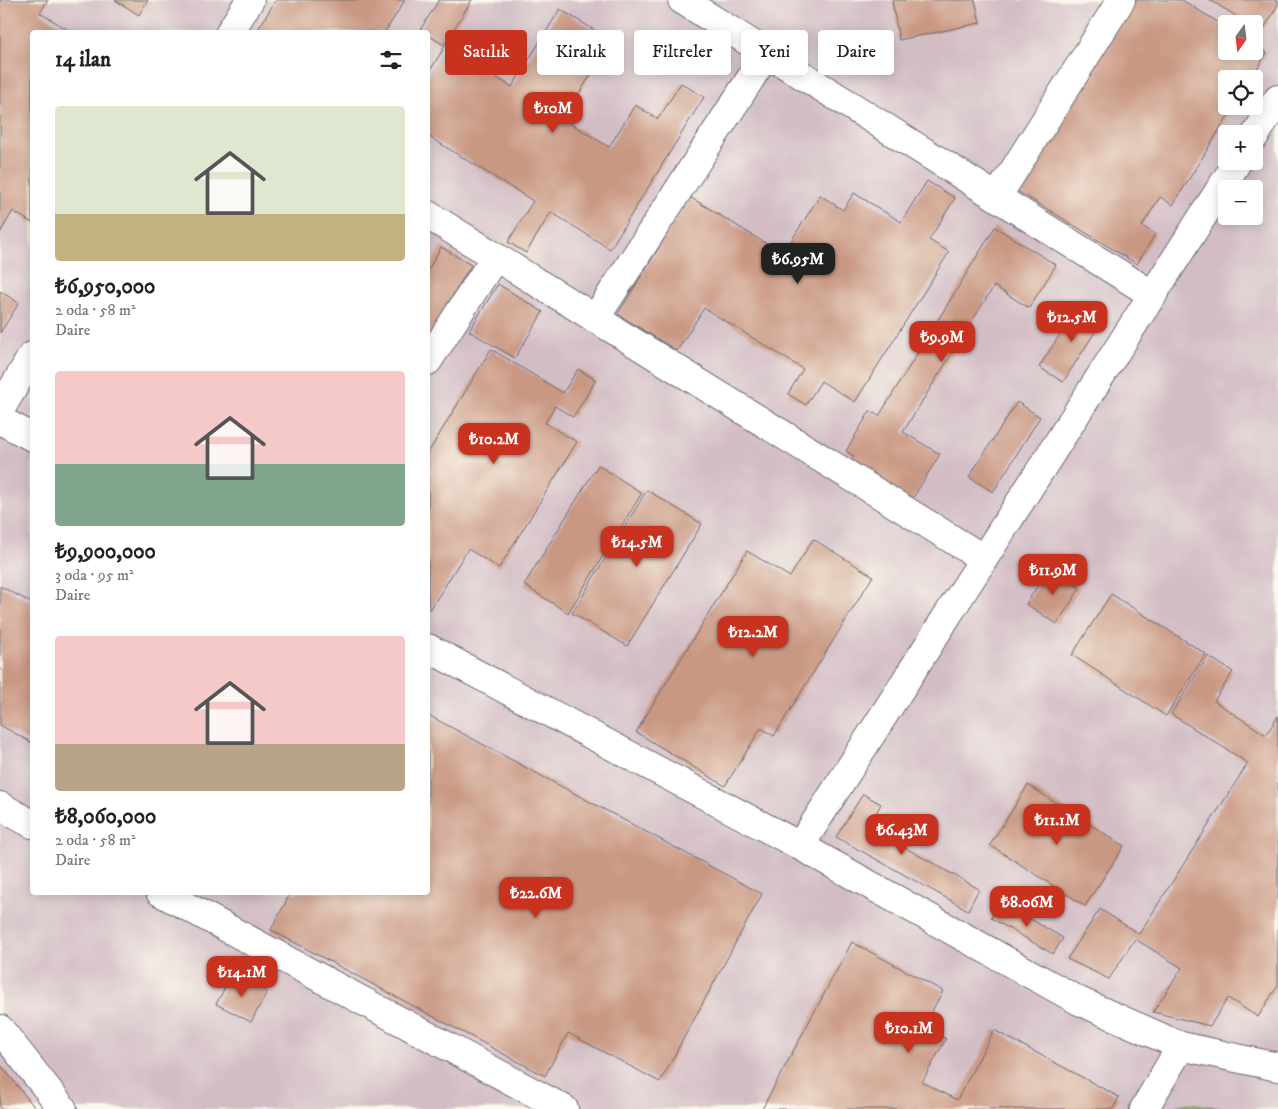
<!DOCTYPE html>
<html lang="tr">
<head>
<meta charset="utf-8">
<style>
  body { margin:0; font-family:"IM FELL DW Pica",serif; background:#f6f6f6; color:#222; height:100vh; display:flex; flex-direction:column; font-size:19px; white-space:nowrap }
  * { box-sizing:border-box; margin:0 }
  p { font-size:16px; color:#767676 }
  .icon { flex:none; width:28px; height:28px; fill:none; stroke:currentColor; stroke-width:2; stroke-linecap:round; stroke-linejoin:round }
  .map { position:relative; flex:1; overflow:hidden }
  .details { position:absolute; left:30px; top:30px; width:400px; height:865px; display:flex; flex-direction:column; background:#fff; border-radius:5px; box-shadow:0 2px 12px #0003 }
  .details>* { flex:none }
  .banner { position:absolute; left:445px; top:30px; width:475px; height:45px; display:flex; gap:10px }
  .needle { width:32px; rotate:194deg }
  .controls { position:absolute; left:1218px; top:15px; display:grid; gap:10px }
  .controls a { display:grid; place-items:center; width:45px; height:45px; border-radius:5px; background:#fff; box-shadow:0 2px 12px #0003; font-size:25px }
  .price { position:absolute; translate:-50% -42px; padding:0 11px; border-radius:10px; background:#c8321e; color:#fff; font-size:16px; line-height:32px; filter:drop-shadow(0 1px 2px #0008) }
  .price::after { content:''; position:absolute; left:50%; top:30px; width:15px; height:11px; margin-left:-8px; background:inherit; clip-path:polygon(0 0,100% 0,50% 100%) }
  .price.active { background:#222; color:#fff }
  ul { padding:0; list-style:none }
  li { display:grid; align-content:center; gap:10px; height:265px; padding:0 25px }
  li span { display:grid; place-items:center; height:155px; border-radius:5px; color:#555 }
  li>.icon { margin-inline-start:auto }
  span .icon { width:90px; height:90px; fill:#fffc; stroke-width:1 }
  li b { font-size:21px }
  h2 { display:flex; justify-content:space-between; align-items:center; height:60px; padding:0 25px; font-size:21px }
  .tag { padding:0 18px; border-radius:5px; background:#fff; box-shadow:0 2px 12px #0003; font-size:18px; line-height:45px }
  .tag.active { background:#c8321e; color:#fff }
  .map>svg:first-child { display:block }
  .industrial { fill:#d2bdc5; fill-rule:evenodd }
  .forest { fill:#7fa65d; stroke:#50644c }
  .building { fill:#c99883 }
  .lines { fill:none; stroke-linecap:round; stroke-linejoin:round }
  .street-casing { stroke:#6b676f; stroke-width:30 }
  .secondary-casing { stroke:#6b676f; stroke-width:30 }
  .street { stroke:#fff; stroke-width:28 }
  .secondary { stroke:#fff; stroke-width:28 }
</style>
</head>
<body>
<div class="map">
<svg width="1278" height="1109" viewBox="0 0 1278 1109">
  <rect width="100%" height="100%" fill="#fbf7ec"/>
  <filter id="ink" filterUnits="userSpaceOnUse"><feTurbulence type="fractalNoise" baseFrequency=".02" numOctaves="2"/><feDisplacementMap in="SourceGraphic" scale="10" xChannelSelector="R" yChannelSelector="G"/><feConvolveMatrix kernelMatrix="1 2 1 2 8 2 1 2 1" color-interpolation-filters="sRGB"/></filter>
  <filter id="wash" filterUnits="userSpaceOnUse"><feTurbulence type="fractalNoise" baseFrequency=".0096" numOctaves="4" result="noise"/><feDisplacementMap in="SourceGraphic" scale="20" xChannelSelector="R" yChannelSelector="G"/><feGaussianBlur stdDeviation="1.12" result="paint"/><feColorMatrix in="noise" values="0 0 0 0 0 0 0 0 0 0 0 0 0 0 0 0 0 1.4 0 .05"/><feComposite in="paint" operator="in"/></filter>
  <g filter="url(#wash)">
    <rect width="100%" height="100%" fill="#f3e8d0"/>
    <path class="industrial" d="M0 0H1278V1109H0ZM1226 24H1254V51H1226ZM32 32H428V892H32ZM1226 79H1254V106H1226ZM1226 134H1254V161H1226ZM1226 189H1254V216H1226Z"/>
    <path class="forest" d="M1189 1103 1225 1109H1164Z"/>
    <g id="blocks">
      <path class="building" d="M0 0H48L40 13 72 32H32V223L13 211 0 233Z
        M115 0H148L139 15Z
        M276 0H405L385 32H260L257 31Z
        M439 0H472L444 45 428 35V32L420 30Z
        M892 0H975L980 23 899 40Z
        M1134 0H1182L1226 27V51H1254V44L1267 53 1251 79H1226V106H1234L1173 205 1160 197 1142 226 1155 234 1137 264 1016 190Z
        M1210 0H1278V5L1262 32 1254 27V24H1249Z
        M560 9 612 41 563 119 609 147 635 105 658 119 681 83 704 97 610 249 551 212 526 253 508 242 533 201 428 136V74L445 46 512 87Z
        M927 181 955 198 929 240 949 252 855 402 821 381 806 405 788 394 803 369 704 308 677 351 618 314 690 197 783 254 820 195 843 210 854 193 901 222Z
        M995 227 1056 265 1029 308 994 286 903 432 940 454 911 501 849 463 854 456 846 451 870 411 879 416Z
        M441 247 471 265 428 336V270Z
        M498 284 543 312 515 358 469 331Z
        M0 291 19 303 0 333Z
        M1080 303 1104 318 1063 382 1039 367Z
        M491 349 563 393 578 369 596 380 573 417 555 406 545 423 577 442 499 568 468 549 430 610 428 608V453Z
        M1017 402 1040 417 993 492 969 477Z
        M598 465 642 493 568 613 524 585Z
        M647 490 702 524 627 646 572 613Z
        M813 539 873 576 774 736 761 728 725 786 636 732 747 551 790 577Z
        M1049 568 1080 588 1057 624 1026 604Z
        M0 586 32 603V743L0 725Z
        M1111 594 1206 654 1166 716 1072 655Z
        M1208 656 1233 672 1214 701 1266 735 1278 716V985L1258 1017 1228 998 1210 1026 1153 1012 1182 968 1135 939 1109 979 1067 959 1100 909 1139 934 1248 763 1171 714Z
        M428 715 762 894 660 1082 568 1033 545 1076 271 930 291 892H428Z
        M1028 785 1124 846 1085 906 990 845Z
        M863 794 881 804 868 827 979 889 968 910 836 837Z
        M1000 901 1063 938 1053 954 991 918Z
        M852 942 943 991 923 1027 946 1039 922 1082 957 1100 994 1030 1119 1097 1113 1109H762Z
        M233 973 267 992 251 1022 216 1004Z
        M0 1064 36 1109H0Z"/>
    </g>
  </g>
  <g filter="url(#ink)">
    <use href="#blocks" fill-opacity="0" stroke="#6b676f" stroke-width="1"/>
    <g class="lines">
      <defs>
        <path id="street" d="M682 0 1153 295
          M1254 137 1278 99
          M997 197 1121 0
          M428 215 984 559
          M595 319 767 53
          M428 361 495 257
          M0 420 32 437
          M428 648 800 846 1079 1001 1181 1046 1278 1067
          M0 806 32 824
          M800 846 1238 161
          M160 892 564 1109
          M0 1029 63 1109
          M1144 1109 1181 1046"/>
        <path id="secondary" d="M230 32 250 0
          M0 410 32 356"/>
      </defs>
      <use href="#street" class="street-casing"/>
      <use href="#secondary" class="secondary-casing"/>
      <use href="#street" class="street"/>
      <use href="#secondary" class="secondary"/>
    </g>
  </g>
</svg>
<div class="controls">
<a><svg class="needle" viewBox="-14 -14 28 28"><path d="M0-13l5 13h-10z" fill="#e53935"/><path d="M0 13l5-13h-10z" fill="#767676"/></svg></a>
<a><svg class="icon" aria-label="locate" viewBox="0 0 24 24"><circle cx="12" cy="12" r="6"/><path d="M12 2v4M12 18v4M2 12h4M18 12h4"/></svg></a>
<a>+</a>
<a>−</a>
</div>
<b class="price" style="left:553px;top:134px">₺10M</b>
<b class="price active" style="left:798px;top:285px">₺6.95M</b>
<b class="price" style="left:1072px;top:343px">₺12.5M</b>
<b class="price" style="left:942px;top:363px">₺9.9M</b>
<b class="price" style="left:494px;top:465px">₺10.2M</b>
<b class="price" style="left:637px;top:568px">₺14.5M</b>
<b class="price" style="left:1053px;top:596px">₺11.9M</b>
<b class="price" style="left:753px;top:658px">₺12.2M</b>
<b class="price" style="left:1057px;top:846px">₺11.1M</b>
<b class="price" style="left:902px;top:856px">₺6.43M</b>
<b class="price" style="left:536px;top:919px">₺22.6M</b>
<b class="price" style="left:1027px;top:928px">₺8.06M</b>
<b class="price" style="left:242px;top:998px">₺14.1M</b>
<b class="price" style="left:909px;top:1054px">₺10.1M</b>
<div class="banner">
<a class="tag active">Satılık</a>
<a class="tag">Kiralık</a>
<a class="tag">Filtreler</a>
<a class="tag">Yeni</a>
<a class="tag">Daire</a>
</div>
<section class="details">
<h2>14 ilan<svg class="icon" aria-label="filters" viewBox="0 0 24 24"><path d="M4 7h16M4 17h16"/><circle cx="9" cy="7" r="2"/><circle cx="15" cy="17" r="2"/></svg></h2>
<ul>
<li><span style="background:linear-gradient(#dfe7d0 70%,#c2b280 0)"><svg class="icon" aria-label="home" viewBox="0 0 24 24"><path d="M3 11l9-7 9 7M6 9v11h12V9"/></svg></span><div><b>₺6,950,000</b><p>2 oda · 58 m²</p><p>Daire</p></div></li>
<li><span style="background:linear-gradient(#f6c9c9 60%,#7fa58c 0)"><svg class="icon" aria-label="home" viewBox="0 0 24 24"><path d="M3 11l9-7 9 7M6 9v11h12V9"/></svg></span><div><b>₺9,900,000</b><p>3 oda · 95 m²</p><p>Daire</p></div></li>
<li><span style="background:linear-gradient(#f6c9c9 70%,#b9a48a 0)"><svg class="icon" aria-label="home" viewBox="0 0 24 24"><path d="M3 11l9-7 9 7M6 9v11h12V9"/></svg></span><div><b>₺8,060,000</b><p>2 oda · 58 m²</p><p>Daire</p></div></li>
</ul>
</section>
</div>
</body>
</html>
